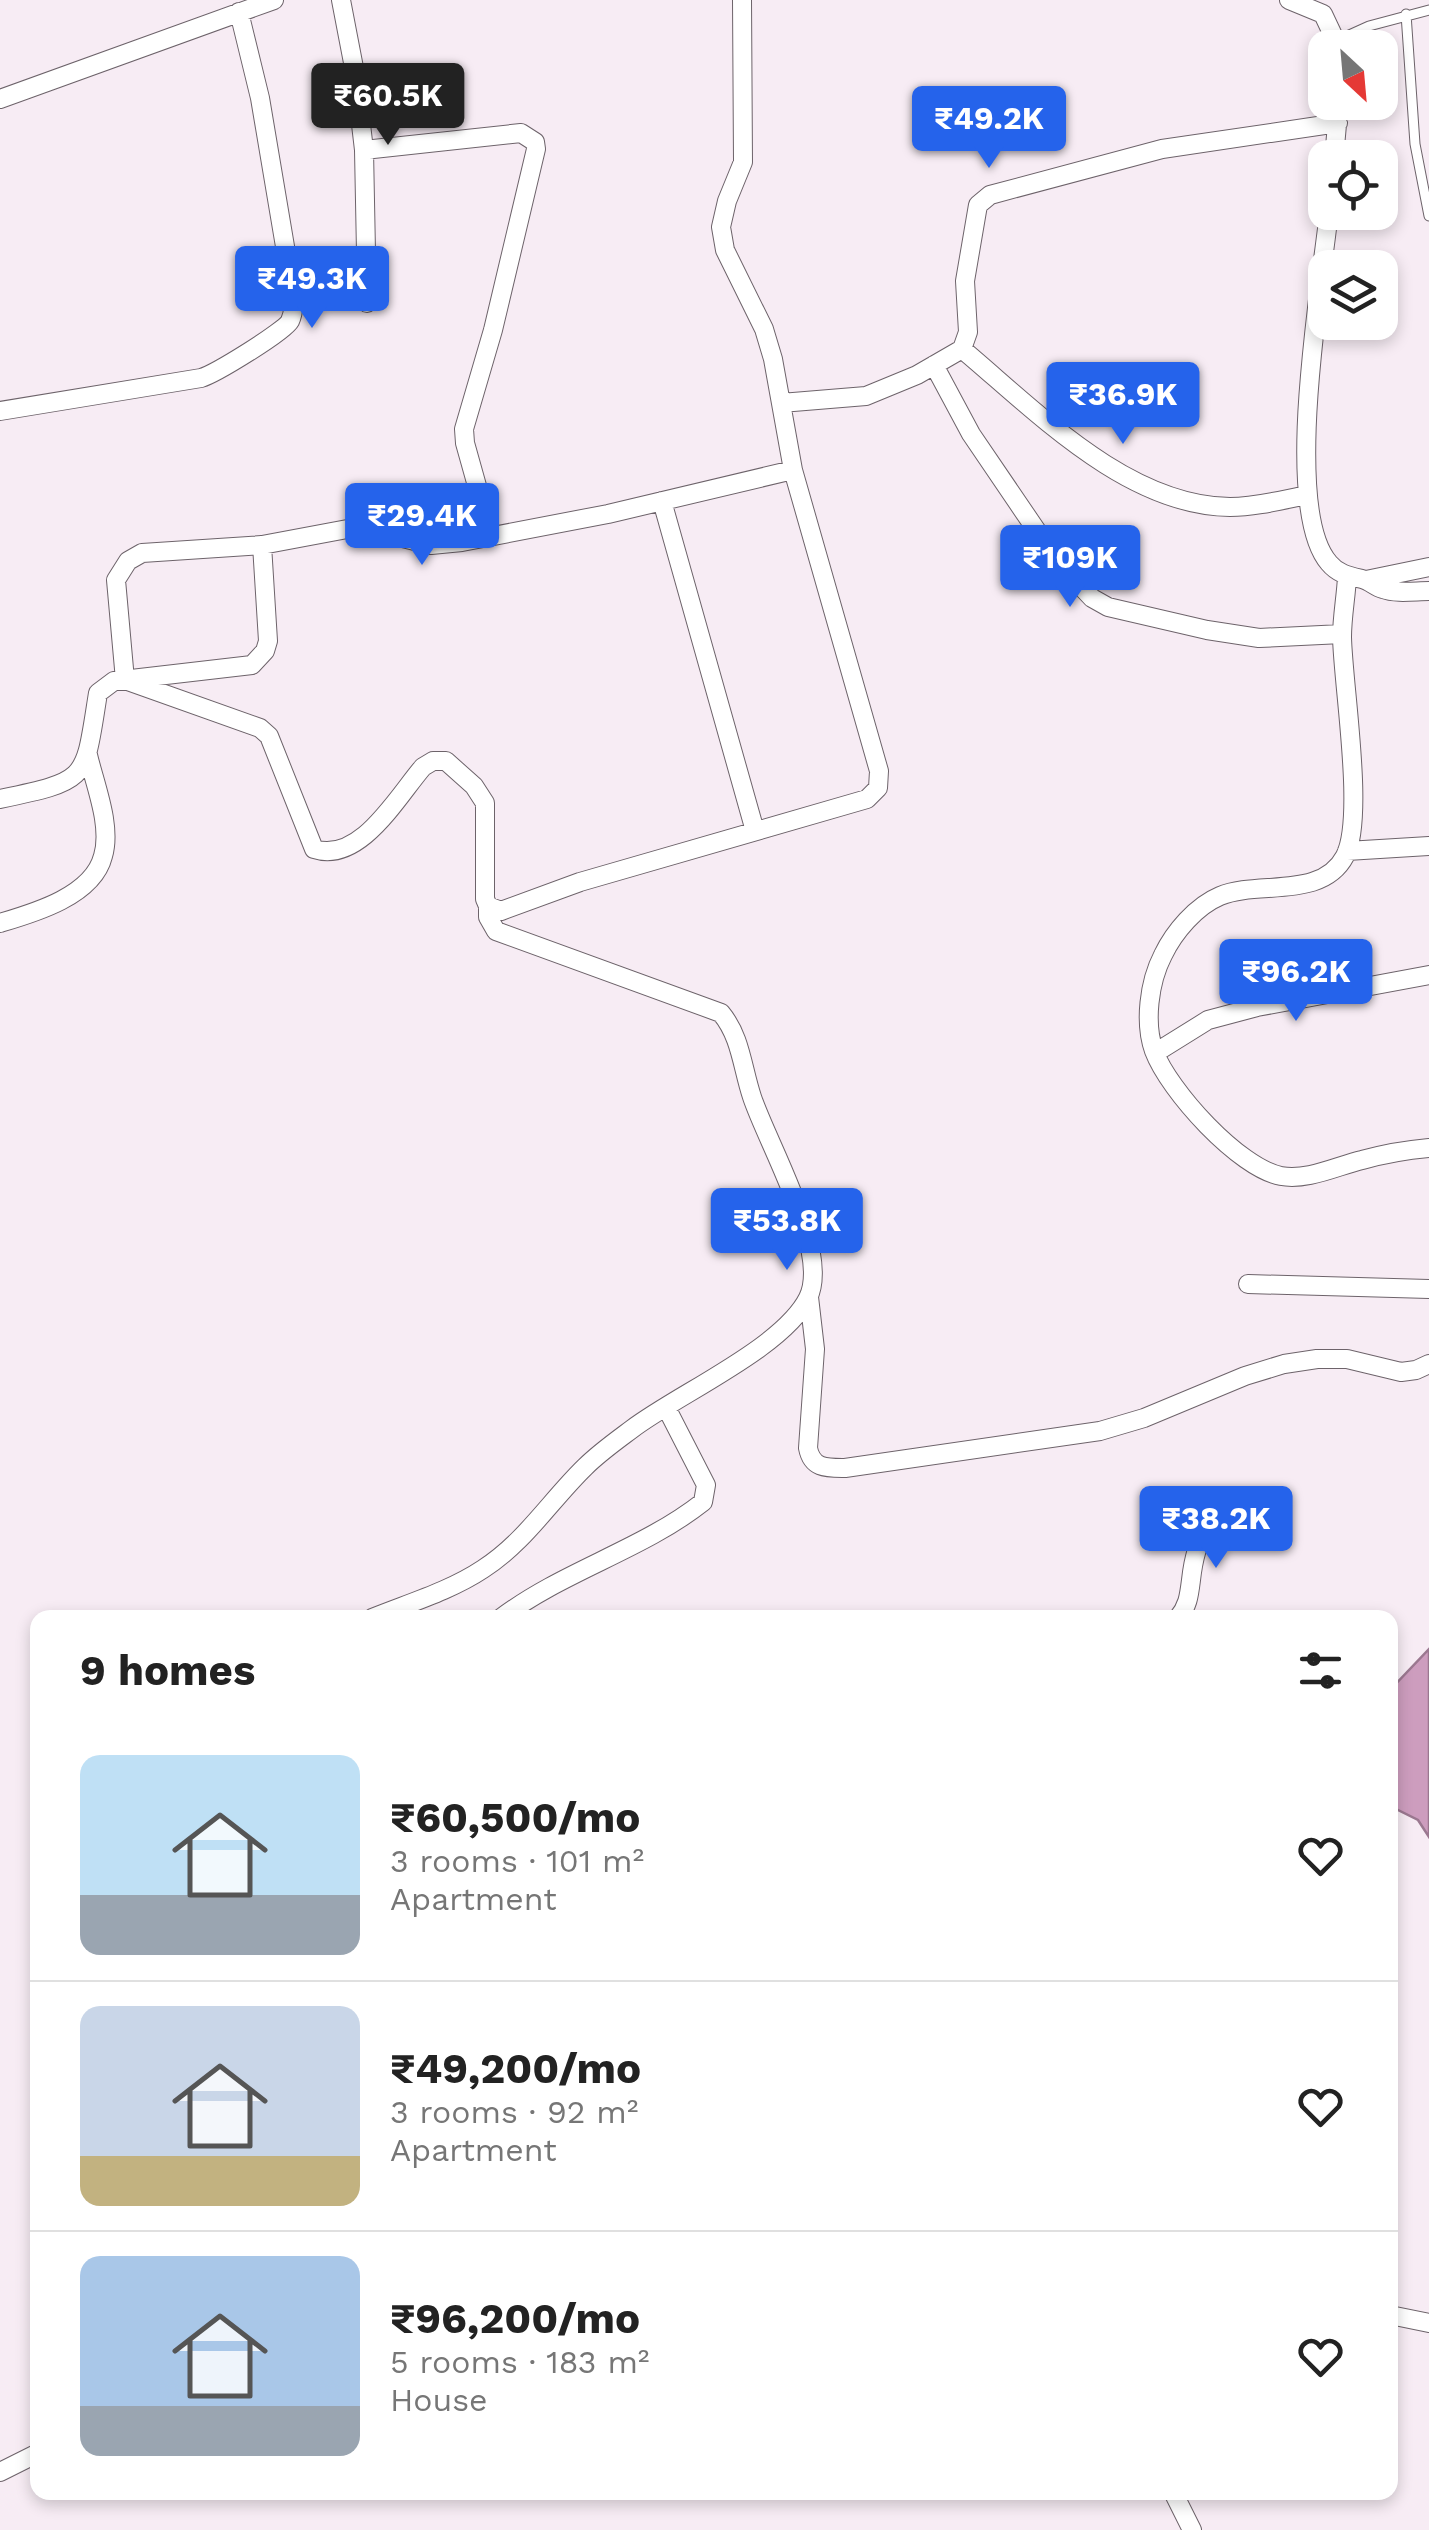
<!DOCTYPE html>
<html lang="en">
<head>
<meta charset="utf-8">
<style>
  body { margin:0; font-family:"Work Sans",sans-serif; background:#f2f2f2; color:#222; height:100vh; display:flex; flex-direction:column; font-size:38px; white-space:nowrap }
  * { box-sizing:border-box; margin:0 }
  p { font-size:32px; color:#767676 }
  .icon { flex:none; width:55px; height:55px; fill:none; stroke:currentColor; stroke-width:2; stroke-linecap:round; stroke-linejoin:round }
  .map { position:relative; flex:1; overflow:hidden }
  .drawer { position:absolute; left:30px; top:1610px; width:1368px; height:890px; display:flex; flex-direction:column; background:#fff; border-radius:20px; box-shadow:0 5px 15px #0003 }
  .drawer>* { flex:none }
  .needle { width:65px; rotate:154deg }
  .fabs { position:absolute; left:1308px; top:30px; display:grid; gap:20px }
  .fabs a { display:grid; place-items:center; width:90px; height:90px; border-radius:20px; background:#fff; box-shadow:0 5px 15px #0003; font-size:50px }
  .price { position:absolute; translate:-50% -85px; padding:0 22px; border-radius:10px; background:#2563eb; color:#fff; font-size:32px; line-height:65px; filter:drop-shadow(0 2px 5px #0008) }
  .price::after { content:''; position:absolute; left:50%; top:60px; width:30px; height:22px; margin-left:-15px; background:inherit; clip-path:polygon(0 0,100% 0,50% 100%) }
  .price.selected { background:#222; color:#fff }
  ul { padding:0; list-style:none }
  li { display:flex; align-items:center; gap:30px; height:250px; padding:0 50px }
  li+li { border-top:2px solid #e0e0e0 }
  li span { display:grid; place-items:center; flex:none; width:280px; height:200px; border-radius:20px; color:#555 }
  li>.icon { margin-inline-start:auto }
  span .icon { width:120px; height:120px; fill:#fffc; stroke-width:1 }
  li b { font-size:42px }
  h2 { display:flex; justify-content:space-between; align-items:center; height:120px; padding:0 50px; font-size:42px }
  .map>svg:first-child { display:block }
  .water { fill:#cd9dbe; stroke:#9b7890; stroke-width:2.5 }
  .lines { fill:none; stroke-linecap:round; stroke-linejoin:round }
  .lane-casing { stroke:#6d636a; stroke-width:11 }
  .street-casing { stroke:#6d636a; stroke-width:20 }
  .lane { stroke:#fff; stroke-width:9 }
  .street { stroke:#fff; stroke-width:18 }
</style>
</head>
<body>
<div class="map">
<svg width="1429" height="2530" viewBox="0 0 1429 2530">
  <rect width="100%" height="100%" fill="#f7ecf4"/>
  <path class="water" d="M1429 1649V1837L1418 1820 1390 1806V1690Z"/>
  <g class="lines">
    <defs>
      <path id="lane" d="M1406 14 1415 144 1429 216
        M1338 40 1369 26 1429 10"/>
      <path id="street" d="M341 0 355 73 364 150 367 303
        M742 0 743 162 727 201 721 227 725 250 764 329 773 359 793 470 879 771 878 788 867 799 580 882 501 911 488 906 485 899V803L474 786 446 761H433L423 767C397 797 360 864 314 849L269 736 260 728 125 680 116 580 128 561 142 553 262 545 358 527 431 545 462 542 608 514 793 470
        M1289 0 1323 14 1339 48
        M0 99 274 0
        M364 150 521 133 535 142 536 149 493 330 464 429 465 443 491 536
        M1334 158 1339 102
        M1329 212C1321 286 1282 509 1329 563 1338 574 1349 576 1362 579 1370 581 1375 587 1383 589 1396 594 1415 591 1429 591
        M962 349C1036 411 1127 506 1230 507 1256 507 1282 500 1307 495
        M934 365 971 434 1058 562 1092 598 1108 607 1207 630 1259 638 1342 634
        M781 403 866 396 917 375 962 349 968 332 965 281 978 205 990 195 1162 149 1338 123
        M0 411 201 378C215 374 285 331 290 321 295 310 293 299 292 288L260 98 239 12
        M662 501 755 831
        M1347 577C1346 597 1342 617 1342 637 1343 686 1365 817 1345 856 1322 900 1258 880 1220 896 1196 906 1174 932 1163 955 1149 982 1144 1023 1154 1051 1169 1091 1239 1168 1281 1176 1307 1181 1337 1166 1362 1160 1384 1154 1406 1150 1429 1148
        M1366 580 1429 567
        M0 799C90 780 84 781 98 693L114 681 252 665 265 651 268 641 262 545
        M1347 851 1429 846
        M0 923C34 913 93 896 103 856 112 826 95 785 88 755
        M1155 1053 1208 1020 1257 1007 1429 975
        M1248 1284 1429 1289
        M809 1297 815 1349 808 1448C812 1469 827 1468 845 1468L1100 1431 1144 1418 1245 1376 1284 1364 1317 1359H1347L1401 1372 1416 1370 1429 1364
        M372 1618C409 1603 450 1591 483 1569 525 1542 550 1501 585 1467 599 1453 616 1441 632 1429 678 1394 783 1348 808 1298 831 1252 767 1143 752 1097 742 1067 741 1037 721 1013L496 931 488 917V906
        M501 1618C563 1571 642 1550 703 1502L706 1485 666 1407
        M1178 1618C1188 1606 1189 1596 1191 1580 1196 1535 1207 1519 1249 1500
        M1390 2315 1429 2323
        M0 2472 38 2453
        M1173 2492 1192 2530"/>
    </defs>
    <use href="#lane" class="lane-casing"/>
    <use href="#street" class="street-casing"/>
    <use href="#lane" class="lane"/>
    <use href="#street" class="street"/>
  </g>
</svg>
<div class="fabs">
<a><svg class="needle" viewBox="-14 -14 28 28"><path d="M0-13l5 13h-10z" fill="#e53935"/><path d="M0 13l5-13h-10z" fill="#767676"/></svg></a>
<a><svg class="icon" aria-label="locate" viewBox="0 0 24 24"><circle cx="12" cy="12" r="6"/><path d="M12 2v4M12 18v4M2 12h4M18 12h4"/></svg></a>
<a><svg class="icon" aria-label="layers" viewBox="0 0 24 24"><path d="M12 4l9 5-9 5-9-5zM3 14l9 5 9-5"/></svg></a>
</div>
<b class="price selected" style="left:388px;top:148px">₹60.5K</b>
<b class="price" style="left:989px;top:171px">₹49.2K</b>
<b class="price" style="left:312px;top:331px">₹49.3K</b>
<b class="price" style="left:1123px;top:447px">₹36.9K</b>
<b class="price" style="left:422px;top:568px">₹29.4K</b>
<b class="price" style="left:1070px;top:610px">₹109K</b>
<b class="price" style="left:1296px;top:1024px">₹96.2K</b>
<b class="price" style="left:787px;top:1273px">₹53.8K</b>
<b class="price" style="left:1216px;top:1571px">₹38.2K</b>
<section class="drawer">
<h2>9 homes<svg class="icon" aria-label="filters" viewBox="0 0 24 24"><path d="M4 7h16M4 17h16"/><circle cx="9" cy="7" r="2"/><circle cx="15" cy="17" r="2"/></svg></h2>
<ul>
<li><span style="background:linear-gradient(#bfe0f5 70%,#9aa5b1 0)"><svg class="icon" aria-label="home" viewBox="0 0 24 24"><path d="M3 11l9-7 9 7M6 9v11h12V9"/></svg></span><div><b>₹60,500/mo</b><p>3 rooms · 101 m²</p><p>Apartment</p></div><svg class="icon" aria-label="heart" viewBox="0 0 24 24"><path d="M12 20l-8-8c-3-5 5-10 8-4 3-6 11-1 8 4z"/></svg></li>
<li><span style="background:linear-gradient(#c9d6e8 75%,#c2b280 0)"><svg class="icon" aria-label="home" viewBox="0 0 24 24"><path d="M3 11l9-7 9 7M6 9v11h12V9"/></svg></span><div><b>₹49,200/mo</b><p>3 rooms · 92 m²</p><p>Apartment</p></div><svg class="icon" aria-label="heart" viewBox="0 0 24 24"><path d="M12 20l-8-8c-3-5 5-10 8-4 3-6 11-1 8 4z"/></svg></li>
<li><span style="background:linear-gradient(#a9c7e8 75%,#9aa5b1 0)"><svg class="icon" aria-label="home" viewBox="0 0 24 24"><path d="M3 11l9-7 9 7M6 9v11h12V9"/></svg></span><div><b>₹96,200/mo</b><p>5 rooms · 183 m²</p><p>House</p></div><svg class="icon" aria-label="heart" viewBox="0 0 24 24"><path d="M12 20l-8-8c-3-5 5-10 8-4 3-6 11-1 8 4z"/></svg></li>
</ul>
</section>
</div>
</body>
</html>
